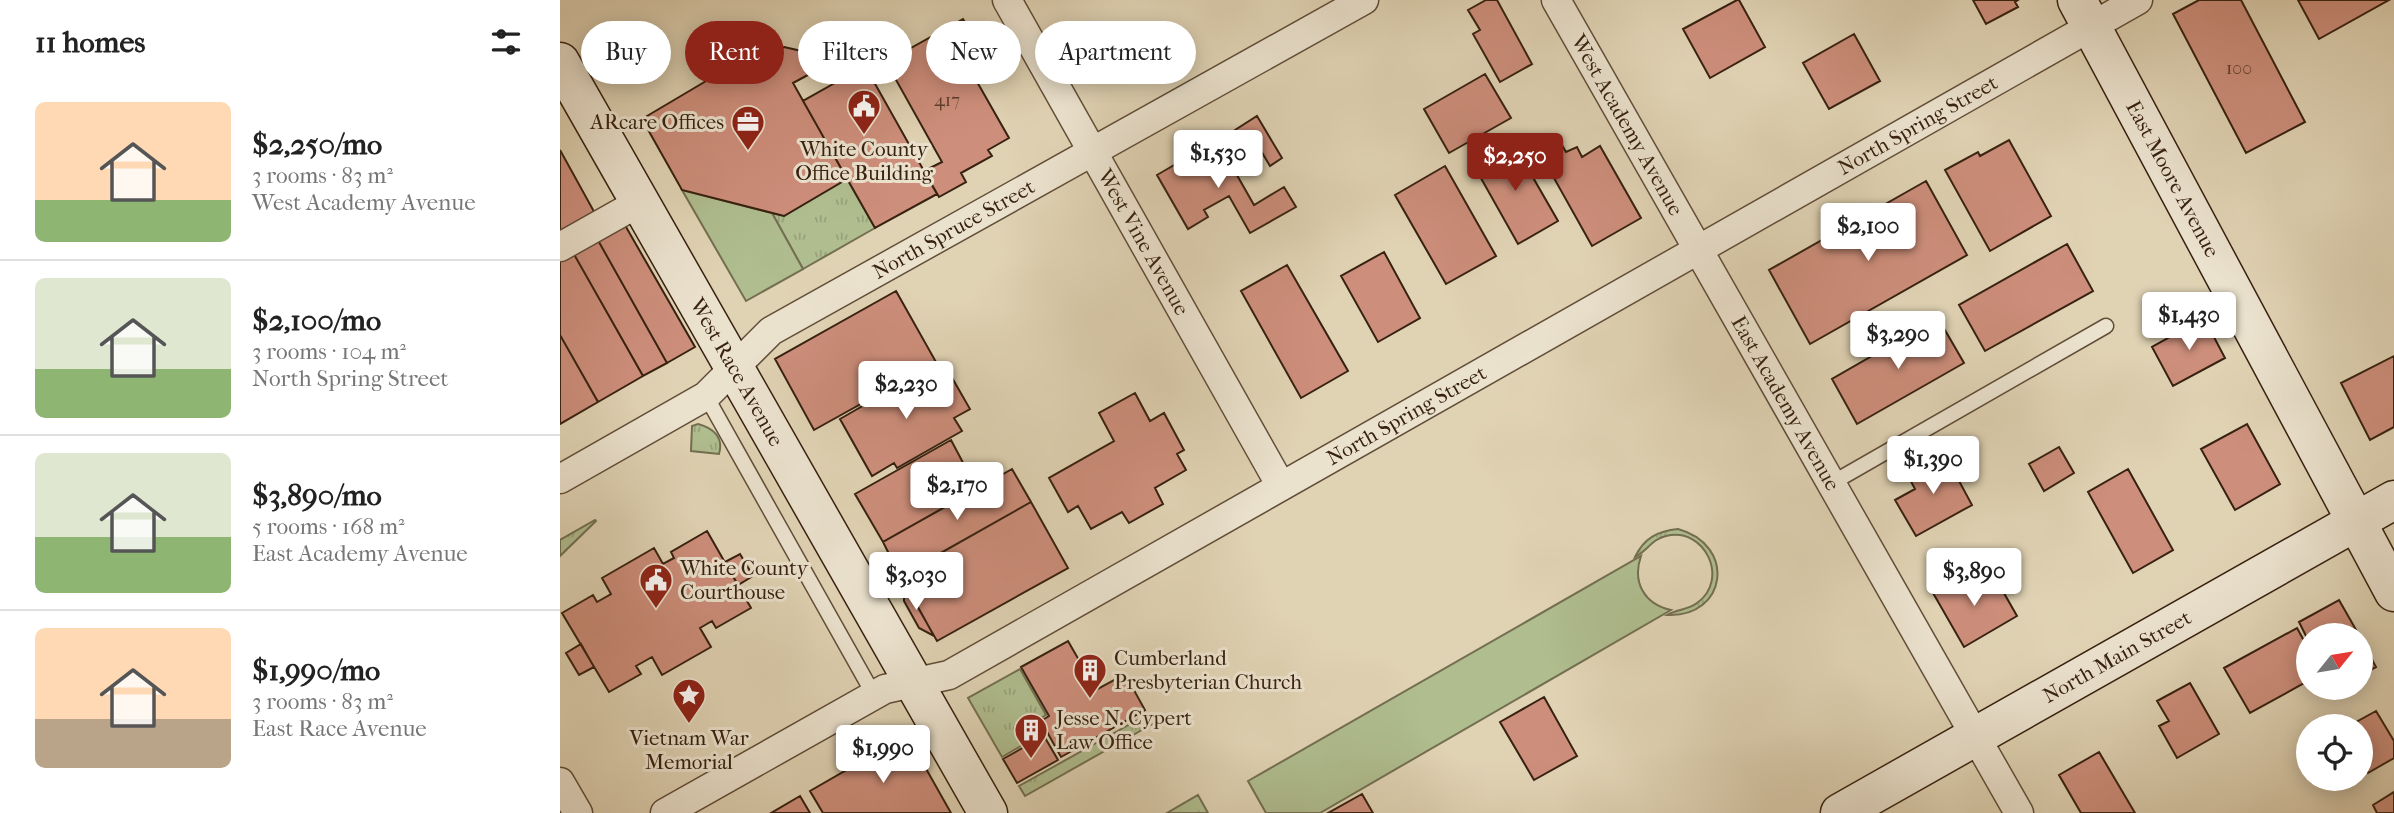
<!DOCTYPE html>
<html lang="en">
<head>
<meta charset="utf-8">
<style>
  body { margin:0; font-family:"IM FELL French Canon",serif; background:#f2f2f2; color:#222; height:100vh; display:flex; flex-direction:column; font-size:26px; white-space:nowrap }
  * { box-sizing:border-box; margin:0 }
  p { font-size:23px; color:#767676 }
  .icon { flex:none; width:38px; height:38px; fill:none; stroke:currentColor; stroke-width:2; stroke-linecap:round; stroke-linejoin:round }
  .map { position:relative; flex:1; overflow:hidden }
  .panel { display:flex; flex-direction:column; background:#fff; width:560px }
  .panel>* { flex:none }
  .banner { position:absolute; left:21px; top:21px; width:665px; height:63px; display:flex; gap:14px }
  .needle { width:46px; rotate:60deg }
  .tools { position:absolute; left:1736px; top:623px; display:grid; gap:14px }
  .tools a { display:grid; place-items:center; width:77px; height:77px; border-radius:50%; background:#fff; box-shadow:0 4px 18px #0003; font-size:35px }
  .price { position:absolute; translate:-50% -60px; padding:0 16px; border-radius:7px; background:#fff; color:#222; font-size:23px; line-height:46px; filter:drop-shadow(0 2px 4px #0008) }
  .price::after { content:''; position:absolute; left:50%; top:42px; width:21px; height:16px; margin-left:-10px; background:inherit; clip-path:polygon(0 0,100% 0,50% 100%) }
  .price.active { background:#8f2418; color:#fff }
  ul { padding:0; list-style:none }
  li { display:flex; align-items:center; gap:21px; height:175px; padding:0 35px }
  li+li { border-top:2px solid #e0e0e0 }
  li span { display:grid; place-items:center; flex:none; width:196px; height:140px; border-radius:10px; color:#555 }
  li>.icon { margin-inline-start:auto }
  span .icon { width:84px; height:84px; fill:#fffc; stroke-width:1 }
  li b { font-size:30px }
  h2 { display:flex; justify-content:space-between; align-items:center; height:84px; padding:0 35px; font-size:30px }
  .tag { padding:0 24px; border-radius:32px; background:#fff; box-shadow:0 4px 18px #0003; font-size:24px; line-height:63px }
  .tag.active { background:#8f2418; color:#fff }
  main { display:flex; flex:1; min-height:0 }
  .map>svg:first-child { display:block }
  .grass { fill:url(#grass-tufts); stroke:#736f50; stroke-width:2 }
  .garden { fill:#afbd8f; stroke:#736f50; stroke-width:2 }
  .building { fill:#cd8e7b; stroke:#372110; stroke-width:2 }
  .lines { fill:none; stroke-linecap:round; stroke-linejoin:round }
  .lane-casing { stroke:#614e39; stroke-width:17 }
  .street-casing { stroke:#614e39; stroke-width:31 }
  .secondary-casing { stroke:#372110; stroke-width:41 }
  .lane { stroke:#ebe2ce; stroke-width:14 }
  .street { stroke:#ebe2ce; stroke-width:28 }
  .secondary { stroke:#ebe2ce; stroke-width:38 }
  .labels { text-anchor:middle; stroke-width:6; stroke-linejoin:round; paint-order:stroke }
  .number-label { font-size:18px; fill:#5c3c2b }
  .poi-label { font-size:21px; fill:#372110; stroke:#ebe2ce; text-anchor:start }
  .street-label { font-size:21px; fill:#372110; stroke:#ebe2ce }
</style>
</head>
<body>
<main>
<section class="panel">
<h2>11 homes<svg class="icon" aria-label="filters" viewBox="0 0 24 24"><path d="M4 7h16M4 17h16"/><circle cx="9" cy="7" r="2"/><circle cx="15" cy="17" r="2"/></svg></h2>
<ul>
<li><span style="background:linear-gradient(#ffd9b3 70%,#8fb573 0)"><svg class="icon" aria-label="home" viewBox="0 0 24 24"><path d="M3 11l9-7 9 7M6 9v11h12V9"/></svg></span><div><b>$2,250/mo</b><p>3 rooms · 83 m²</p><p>West Academy Avenue</p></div></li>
<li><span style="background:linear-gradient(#dfe7d0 65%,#8fb573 0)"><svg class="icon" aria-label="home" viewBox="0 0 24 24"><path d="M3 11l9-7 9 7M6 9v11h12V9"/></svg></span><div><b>$2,100/mo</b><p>3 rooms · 104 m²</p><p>North Spring Street</p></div></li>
<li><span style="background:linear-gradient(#dfe7d0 60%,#8fb573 0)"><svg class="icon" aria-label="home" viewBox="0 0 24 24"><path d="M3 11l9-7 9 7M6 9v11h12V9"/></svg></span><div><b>$3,890/mo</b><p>5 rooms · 168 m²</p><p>East Academy Avenue</p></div></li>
<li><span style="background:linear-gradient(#ffd9b3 65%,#b9a48a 0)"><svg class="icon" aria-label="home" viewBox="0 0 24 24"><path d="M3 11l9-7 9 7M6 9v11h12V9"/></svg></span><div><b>$1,990/mo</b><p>3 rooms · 83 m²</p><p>East Race Avenue</p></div></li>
</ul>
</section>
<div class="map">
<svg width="1834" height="813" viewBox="0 0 1834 813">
  <defs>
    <pattern id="grass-tufts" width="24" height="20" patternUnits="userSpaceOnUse" patternTransform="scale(1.75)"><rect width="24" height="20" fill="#afbd8f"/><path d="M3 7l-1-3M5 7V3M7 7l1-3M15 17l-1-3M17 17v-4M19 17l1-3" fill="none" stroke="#97a27a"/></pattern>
  </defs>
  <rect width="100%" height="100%" fill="#e0d3b4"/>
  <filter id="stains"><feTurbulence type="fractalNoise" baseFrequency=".00286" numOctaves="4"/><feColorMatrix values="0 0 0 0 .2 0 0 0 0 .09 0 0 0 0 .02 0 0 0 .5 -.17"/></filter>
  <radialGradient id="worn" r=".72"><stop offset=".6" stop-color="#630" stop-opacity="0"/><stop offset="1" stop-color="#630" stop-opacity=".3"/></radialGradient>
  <path class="grass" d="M287 179 315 228 243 269 212 213 224 216Z
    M138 424C153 428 164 437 159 454L131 451 132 426Z
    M35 520 36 521 0 556V540Z
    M1118 529C1177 545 1167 618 1107 615 1117 609 1128 610 1137 603 1170 580 1145 526 1106 536 1092 539 1087 551 1075 557 1084 538 1098 531 1118 529Z
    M460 669 486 715 478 720 485 732 442 757 408 698Z
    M590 713 596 722 465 796 459 786Z
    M638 795 648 813H607Z"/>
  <path class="garden" d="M122 190 212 213 243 269 186 301Z
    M1081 556C1072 582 1084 604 1111 610L760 813H706L688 781Z"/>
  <path class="building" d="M926 0H937L972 64 940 82 913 34 920 30 908 10Z
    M1177 0H1179L1205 47 1150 78 1123 29Z
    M1413 0H1458L1455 2 1458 7 1426 24Z
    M1639 0H1681L1745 122 1686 153 1613 14Z
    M1738 0H1829L1759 39Z
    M403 19 421 50 404 59 449 138 428 150 432 156 401 173 406 182 379 197 364 171 382 162 326 62Z
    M1294 34 1320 81 1269 109 1243 63Z
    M224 47 250 53 259 69 233 83 287 179 224 216 122 190 82 119 185 58 191 65Z
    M305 66 377 194 315 228 243 101Z
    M925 74 951 118 889 153 864 109Z
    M697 116 722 158 710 166 694 139 684 145 675 130Z
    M996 135 1006 152 1017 147 1022 157 1040 146 1081 218 1032 246 976 146Z
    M657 140 694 205 724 187 736 207 690 233 669 196 644 210 648 217 628 229 597 175Z
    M1449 140 1491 216 1430 251 1385 170 1418 152 1420 156Z
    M952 141 998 221 958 244 913 164Z
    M0 150 37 217 0 238Z
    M885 166 936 256 886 284 835 195Z
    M1366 181 1407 255 1250 344 1209 270Z
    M62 220 135 347 107 363 35 235Z
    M35 235 107 363 83 376 11 249Z
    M1507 244 1533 291 1425 351 1399 305Z
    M11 249 83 376 38 402 0 335V254Z
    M824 252 860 318 818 342 781 276Z
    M727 265 788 371 741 398 681 291Z
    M336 291 376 362 254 430 215 359Z
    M1378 318 1404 363 1297 424 1272 379Z
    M1644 318 1665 358 1613 386 1592 347Z
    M0 335 38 402 0 424Z
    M1834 356V427L1810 440 1781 383Z
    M367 369 372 379 387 369 410 409 394 418 402 431 337 468 334 463 312 476 280 419Z
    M575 393 590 421 604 413 624 450 617 454 626 470 595 488 603 504 569 523 562 512 531 529 518 506 508 512 489 478 554 441 539 413Z
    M1687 424 1720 484 1675 510 1641 449Z
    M391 440 417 489 323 542 295 494Z
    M1499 447 1514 473 1484 491 1469 464Z
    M1384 453 1412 505 1356 536 1335 500 1355 489 1347 474Z
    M452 469 471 502 340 576 323 542Z
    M1568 469 1613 550 1573 573 1528 492Z
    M471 502 508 568 377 641 340 576Z
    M147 531 191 608 156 628 152 621 140 628 151 647 102 675 92 657 76 666 81 674 49 692 2 613 33 595 37 602 51 594 42 578 94 548 103 564 114 558 111 552Z
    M180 554 193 576 178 585 165 562Z
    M1409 573 1418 589 1436 579 1457 616 1404 647 1373 593Z
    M344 584 353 598 374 636 359 628 344 601Z
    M1779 600 1799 635H1748V640L1739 622Z
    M1737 628 1748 648V681L1690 713 1664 668Z
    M1801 639 1816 667 1801 675Z
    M508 641 536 690 565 674 585 710 501 757 481 721 489 716 461 667Z
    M21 644 34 667 19 675 6 653Z
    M1630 683 1659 734 1617 758 1599 726 1609 721 1597 701Z
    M984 697 1017 756 974 780 940 722Z
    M1816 711 1834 741V758L1808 773 1801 761V726H1789Z
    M347 735 391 813H263L250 791Z
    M484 736 498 760 457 783 443 759Z
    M1539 752 1575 813H1521L1499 775Z
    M1834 792V813H1817L1813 805Z
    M802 794 813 813H768Z
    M240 796 250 813H211Z"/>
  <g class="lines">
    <defs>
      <path id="lane" d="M146 396 314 695
        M1272 483 1546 326"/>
      <g id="street">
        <path id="s1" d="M447 0 721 486"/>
        <path id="s2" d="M996 0 1459 813"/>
        <path d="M0 247 80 202"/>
        <path id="s3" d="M0 479 146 396 211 331 804 0"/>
        <path d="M0 782 18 813"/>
        <path id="s4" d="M105 813 325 689 389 675 1578 0"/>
      </g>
      <g id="secondary">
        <path id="s5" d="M1517 0 1834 592"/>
        <path id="s6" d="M0 62 428 813"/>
        <path id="s7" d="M1280 813 1834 500"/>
      </g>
    </defs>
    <use href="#lane" class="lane-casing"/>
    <use href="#street" class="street-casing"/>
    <use href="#secondary" class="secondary-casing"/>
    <use href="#lane" class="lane"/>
    <use href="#street" class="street"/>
    <use href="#secondary" class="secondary"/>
  </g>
  <defs>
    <symbol id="civic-pin" viewBox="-11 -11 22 30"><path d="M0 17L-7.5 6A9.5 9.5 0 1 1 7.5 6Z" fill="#8f2418" stroke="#ebe2ce"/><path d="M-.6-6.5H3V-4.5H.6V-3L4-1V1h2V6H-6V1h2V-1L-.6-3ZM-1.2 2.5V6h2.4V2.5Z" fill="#fff"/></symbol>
    <symbol id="office-pin" viewBox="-11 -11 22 30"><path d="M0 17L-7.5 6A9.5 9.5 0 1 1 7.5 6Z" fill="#8f2418" stroke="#ebe2ce"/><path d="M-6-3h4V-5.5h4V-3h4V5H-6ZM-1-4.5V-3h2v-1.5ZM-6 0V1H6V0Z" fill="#fff"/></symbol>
    <symbol id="building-pin" viewBox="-11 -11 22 30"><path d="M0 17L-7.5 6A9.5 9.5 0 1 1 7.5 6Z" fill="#8f2418" stroke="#ebe2ce"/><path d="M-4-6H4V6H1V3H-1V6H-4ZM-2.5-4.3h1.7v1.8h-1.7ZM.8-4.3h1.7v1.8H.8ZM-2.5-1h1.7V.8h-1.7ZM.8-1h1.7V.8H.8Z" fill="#fff"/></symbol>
    <symbol id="sight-pin" viewBox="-11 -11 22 30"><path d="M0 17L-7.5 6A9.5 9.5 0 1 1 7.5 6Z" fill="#8f2418" stroke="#ebe2ce"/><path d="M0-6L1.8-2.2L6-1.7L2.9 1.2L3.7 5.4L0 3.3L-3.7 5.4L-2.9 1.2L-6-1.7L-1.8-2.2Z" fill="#fff"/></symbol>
  </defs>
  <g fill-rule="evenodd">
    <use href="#civic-pin" x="285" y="87" width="38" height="52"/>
    <use href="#office-pin" x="169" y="103" width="38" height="52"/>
    <use href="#civic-pin" x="77" y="561" width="38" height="52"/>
    <use href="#building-pin" x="511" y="651" width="38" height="52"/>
    <use href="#sight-pin" x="110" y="676" width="38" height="52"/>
    <use href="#building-pin" x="452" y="711" width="38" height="52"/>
  </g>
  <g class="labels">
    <g class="number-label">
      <text x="1679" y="74">100</text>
      <text x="387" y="106">417</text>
    </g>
    <g class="poi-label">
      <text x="164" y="129" text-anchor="end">ARcare Offices</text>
      <text x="304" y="156" text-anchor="middle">White County<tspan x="304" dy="24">Office Building</tspan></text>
      <text x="120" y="575">White County<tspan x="120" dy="24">Courthouse</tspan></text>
      <text x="554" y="665">Cumberland<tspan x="554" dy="24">Presbyterian Church</tspan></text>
      <text x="496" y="725">Jesse N. Cypert<tspan x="496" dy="24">Law Office</tspan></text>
      <text x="129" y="745" text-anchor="middle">Vietnam War<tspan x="129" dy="24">Memorial</tspan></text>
    </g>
    <g class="street-label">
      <text dy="7" stroke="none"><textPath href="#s2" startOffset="144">West Academy Avenue</textPath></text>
      <text dy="7" stroke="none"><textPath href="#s4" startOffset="1432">North Spring Street</textPath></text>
      <text dy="7" stroke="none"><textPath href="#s5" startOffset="203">East Moore Avenue</textPath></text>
      <text dy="7" stroke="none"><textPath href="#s3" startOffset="469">North Spruce Street</textPath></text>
      <text dy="7" stroke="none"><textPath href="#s1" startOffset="278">West Vine Avenue</textPath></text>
      <text dy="7" stroke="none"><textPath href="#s6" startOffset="357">West Race Avenue</textPath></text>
      <text dy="7" stroke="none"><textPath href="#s2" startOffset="464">East Academy Avenue</textPath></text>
      <text dy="7" stroke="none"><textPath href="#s4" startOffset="844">North Spring Street</textPath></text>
      <text dy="7" stroke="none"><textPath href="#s7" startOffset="318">North Main Street</textPath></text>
    </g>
  </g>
  <rect width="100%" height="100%" filter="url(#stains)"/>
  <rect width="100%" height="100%" fill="url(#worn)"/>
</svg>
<div class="tools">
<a><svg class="needle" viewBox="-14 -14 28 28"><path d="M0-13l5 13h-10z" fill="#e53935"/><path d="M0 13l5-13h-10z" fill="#767676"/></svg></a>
<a><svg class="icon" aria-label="locate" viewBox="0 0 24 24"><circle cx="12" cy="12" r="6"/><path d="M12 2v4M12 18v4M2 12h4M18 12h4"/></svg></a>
</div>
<b class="price" style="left:658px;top:190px">$1,530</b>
<b class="price active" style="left:955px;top:193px">$2,250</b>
<b class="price" style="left:1308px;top:263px">$2,100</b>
<b class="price" style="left:1629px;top:352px">$1,430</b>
<b class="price" style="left:1338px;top:371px">$3,290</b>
<b class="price" style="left:346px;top:421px">$2,230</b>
<b class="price" style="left:1373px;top:496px">$1,390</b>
<b class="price" style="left:397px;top:522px">$2,170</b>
<b class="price" style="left:1414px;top:608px">$3,890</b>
<b class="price" style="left:356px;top:612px">$3,030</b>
<b class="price" style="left:323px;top:785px">$1,990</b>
<div class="banner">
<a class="tag">Buy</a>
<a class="tag active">Rent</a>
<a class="tag">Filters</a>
<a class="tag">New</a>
<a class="tag">Apartment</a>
</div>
</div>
</main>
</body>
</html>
